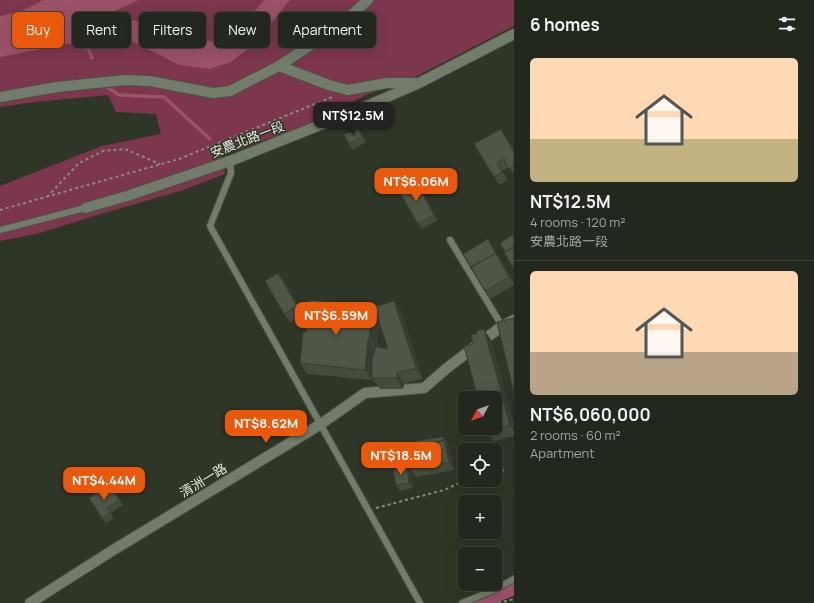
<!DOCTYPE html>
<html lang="en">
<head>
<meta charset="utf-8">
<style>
  body { margin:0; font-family:Manrope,"Noto Sans TC",sans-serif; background:#2a3026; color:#f1f3f6; height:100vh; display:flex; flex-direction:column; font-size:15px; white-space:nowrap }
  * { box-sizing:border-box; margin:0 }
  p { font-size:13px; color:#a2a6a4 }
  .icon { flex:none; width:22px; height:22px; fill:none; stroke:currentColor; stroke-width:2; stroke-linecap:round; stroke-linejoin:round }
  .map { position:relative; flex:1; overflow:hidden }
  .side { display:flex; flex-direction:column; background:#22281d; width:300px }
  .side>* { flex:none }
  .hud { position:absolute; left:12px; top:12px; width:380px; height:36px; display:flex; gap:8px }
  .needle { width:26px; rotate:229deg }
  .controls { position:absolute; left:458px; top:391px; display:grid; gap:8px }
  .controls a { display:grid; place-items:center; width:44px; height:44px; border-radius:6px; background:#22281d; box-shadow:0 4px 16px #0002,0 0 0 1px #3f443b; font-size:20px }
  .price { position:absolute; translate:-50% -34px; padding:0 9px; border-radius:8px; background:#ea580c; color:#fff; font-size:13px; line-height:26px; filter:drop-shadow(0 1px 2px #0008) }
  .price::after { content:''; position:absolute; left:50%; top:24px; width:12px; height:9px; margin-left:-6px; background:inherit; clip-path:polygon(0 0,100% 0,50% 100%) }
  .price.current { background:#222; color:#fff }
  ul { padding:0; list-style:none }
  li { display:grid; align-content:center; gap:8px; height:212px; padding:0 16px }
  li+li { border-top:1px solid #3f443b }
  li span { display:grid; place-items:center; height:124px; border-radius:6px; color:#555 }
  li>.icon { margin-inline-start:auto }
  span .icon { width:72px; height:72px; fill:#fffc; stroke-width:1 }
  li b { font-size:17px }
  h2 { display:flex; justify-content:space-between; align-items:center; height:48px; padding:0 16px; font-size:17px }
  .tag { padding:0 14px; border-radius:6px; background:#22281d; box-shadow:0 4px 16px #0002,0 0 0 1px #3f443b; font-size:14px; line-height:36px }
  .tag.current { background:#ea580c; color:#fff }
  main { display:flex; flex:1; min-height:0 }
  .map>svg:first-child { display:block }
  .green { fill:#7c364d }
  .water { fill:#9b5168 }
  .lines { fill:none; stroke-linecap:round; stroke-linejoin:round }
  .stream { stroke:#9b5168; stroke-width:3.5 }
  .canal { stroke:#9b5168; stroke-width:12 }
  .lane-casing { stroke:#4b5245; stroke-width:8 }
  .street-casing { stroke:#4b5245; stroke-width:12 }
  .path { stroke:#858c80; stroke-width:2; stroke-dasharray:3 3; stroke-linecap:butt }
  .lane { stroke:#727c6b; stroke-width:6 }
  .street { stroke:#727c6b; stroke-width:10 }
  .wall { fill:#434b3d; fill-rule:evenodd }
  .shaded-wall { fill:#373d32 }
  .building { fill:#4e5747; stroke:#373d32 }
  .labels { text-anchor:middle; stroke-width:3; stroke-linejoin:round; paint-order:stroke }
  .street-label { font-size:13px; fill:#e3e9df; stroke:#2e3627 }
</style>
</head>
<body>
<main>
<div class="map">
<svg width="514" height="603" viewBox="0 0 514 603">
  <rect width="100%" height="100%" fill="#2e3627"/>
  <path class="green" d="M0 0H514V26L417 76 366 95 323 118 277 136 221 156 225 174 180 191 104 213 36 234 0 241V186L102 146 161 134 156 114 116 112 108 95 35 102 0 107Z"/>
  <path class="water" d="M43 0H139L110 13 177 34 215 42 245 23 264 0H290L253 45 231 62 210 69 179 65 132 41 106 33 84 43 66 44 0 57V16L22 11Z"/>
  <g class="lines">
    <path class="stream" d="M85 39 92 58
      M104 85 119 95 164 97 210 139"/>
    <path class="canal" d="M480 603 514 589"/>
    <defs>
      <path id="lane" d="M230 161 231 173 210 226 420 603
        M0 230 85 208
        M450 240 502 326
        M462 603 492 591 514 579"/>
      <path id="street" d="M279 66 339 26 368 0
        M0 97 57 87 125 80 150 81 213 93 230 91 279 66 329 85 348 90 387 83H415
        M85 208 127 196 230 161 360 109 419 83 514 34
        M30 603 110 552 321 424 365 393 424 388 447 368 502 326 514 320"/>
    </defs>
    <use href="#lane" class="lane-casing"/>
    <use href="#street" class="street-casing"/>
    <path class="path" d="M47 197 79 163 103 151 125 149 160 164
      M0 210 179 159 332 97
      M495 472 505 470
      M376 508 444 490 466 480
      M498 603 514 599"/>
    <use href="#lane" class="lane"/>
    <use href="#street" class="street"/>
  </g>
  <path class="wall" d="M361 133 366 142 353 150 349 144Z
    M506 137 514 150V175L509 167 502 171 508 180 499 185 494 177 474 144Z
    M416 186 419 192 421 191 424 196 438 220 422 229 418 224Z
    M488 239 514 283V285L491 299 472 270Z
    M278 273 284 281 303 314 290 322 284 314Z
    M394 301 401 311 423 379 404 383 403 389H380L372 378V380L307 374 300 363 306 332 340 303 344 308 378 320ZM379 323 388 349 377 347Z
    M491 340 514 425V436L494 441 487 431Z
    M443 437 447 442V444L450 448 454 470 416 477 410 469V466H409L407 463 408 455 417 446Z
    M410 473 413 488 400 491 396 485Z
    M110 485 123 505 111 513 114 518 106 523 102 518Z"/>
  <path class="shaded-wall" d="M501 129 506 137 514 150V152Z
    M497 163 502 171 508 180 502 172Z
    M421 191 424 196 438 220 434 215Z
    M488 239 491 244 514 284 509 277Z
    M278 273 284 281 303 314 297 306Z
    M394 301 401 311 423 379 416 368Z
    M340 303 348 314 340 308Z
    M372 311 379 321 377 349 369 339Z
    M484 329 491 340 514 425V431L510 425Z
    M368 339 375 349 372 380 365 370Z
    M397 373 404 383 403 389 396 378Z
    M443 437 447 442V444L450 448 454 470 449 462Z
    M407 467 410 473 413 488 409 483Z"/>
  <path class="building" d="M357 128 362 137 349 144 344 135Z
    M501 129 514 152V166L509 169 504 159 497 163 502 172 494 177 474 144Z
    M412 180 419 192 421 191 434 215 418 224 398 189Z
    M514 234V247L505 252 500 243Z
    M488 239 497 256 496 253 471 267 473 270H472L463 254Z
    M514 247V269L504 253Z
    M496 253 509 277 485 291 471 267Z
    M278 273 297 306 284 314 265 281Z
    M309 300 340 303V308L372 311 369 339H368L365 370 300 363 303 332H306Z
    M394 301 416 368 397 373 396 378H372V359L376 347 388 349 374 307Z
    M514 318V393L497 322Z
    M484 329 510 425 487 431 486 428H495V398H478L464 346 473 344 471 335 477 334V331Z
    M443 437 444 441 417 446 416 441Z
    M444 440 449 462 410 469 406 448Z
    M408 455 409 463H407L406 456Z
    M407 467 409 483 396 485 393 470Z
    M110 485 119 500 107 508 110 512 102 518 89 498Z"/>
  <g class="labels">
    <g class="street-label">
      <text transform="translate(247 139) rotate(-21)" y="5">安農北路一段</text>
      <text transform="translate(203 480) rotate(-31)" y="5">清洲一路</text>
    </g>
  </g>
</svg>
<div class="controls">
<a><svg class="needle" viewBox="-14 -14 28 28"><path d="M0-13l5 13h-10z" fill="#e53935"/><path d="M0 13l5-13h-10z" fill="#a2a6a4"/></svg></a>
<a><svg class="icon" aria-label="locate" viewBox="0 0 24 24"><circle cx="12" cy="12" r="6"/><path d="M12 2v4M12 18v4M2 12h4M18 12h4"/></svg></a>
<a>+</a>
<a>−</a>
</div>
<b class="price current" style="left:353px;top:136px">NT$12.5M</b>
<b class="price" style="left:416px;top:202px">NT$6.06M</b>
<b class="price" style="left:336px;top:336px">NT$6.59M</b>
<b class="price" style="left:266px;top:444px">NT$8.62M</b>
<b class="price" style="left:401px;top:476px">NT$18.5M</b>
<b class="price" style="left:104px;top:501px">NT$4.44M</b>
<div class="hud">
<a class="tag current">Buy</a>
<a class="tag">Rent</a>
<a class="tag">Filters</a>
<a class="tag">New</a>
<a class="tag">Apartment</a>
</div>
</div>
<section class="side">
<h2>6 homes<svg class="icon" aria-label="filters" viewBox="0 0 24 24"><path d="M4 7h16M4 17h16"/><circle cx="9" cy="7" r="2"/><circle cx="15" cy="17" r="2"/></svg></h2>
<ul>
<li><span style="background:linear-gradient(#ffd9b3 65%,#c2b280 0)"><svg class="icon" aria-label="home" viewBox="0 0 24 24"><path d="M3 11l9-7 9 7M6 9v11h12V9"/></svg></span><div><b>NT$12.5M</b><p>4 rooms · 120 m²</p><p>安農北路一段</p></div></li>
<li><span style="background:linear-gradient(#ffd9b3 65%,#b9a48a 0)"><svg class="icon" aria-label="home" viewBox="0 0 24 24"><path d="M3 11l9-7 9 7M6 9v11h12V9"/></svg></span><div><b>NT$6,060,000</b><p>2 rooms · 60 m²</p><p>Apartment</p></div></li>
</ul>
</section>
</main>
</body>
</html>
